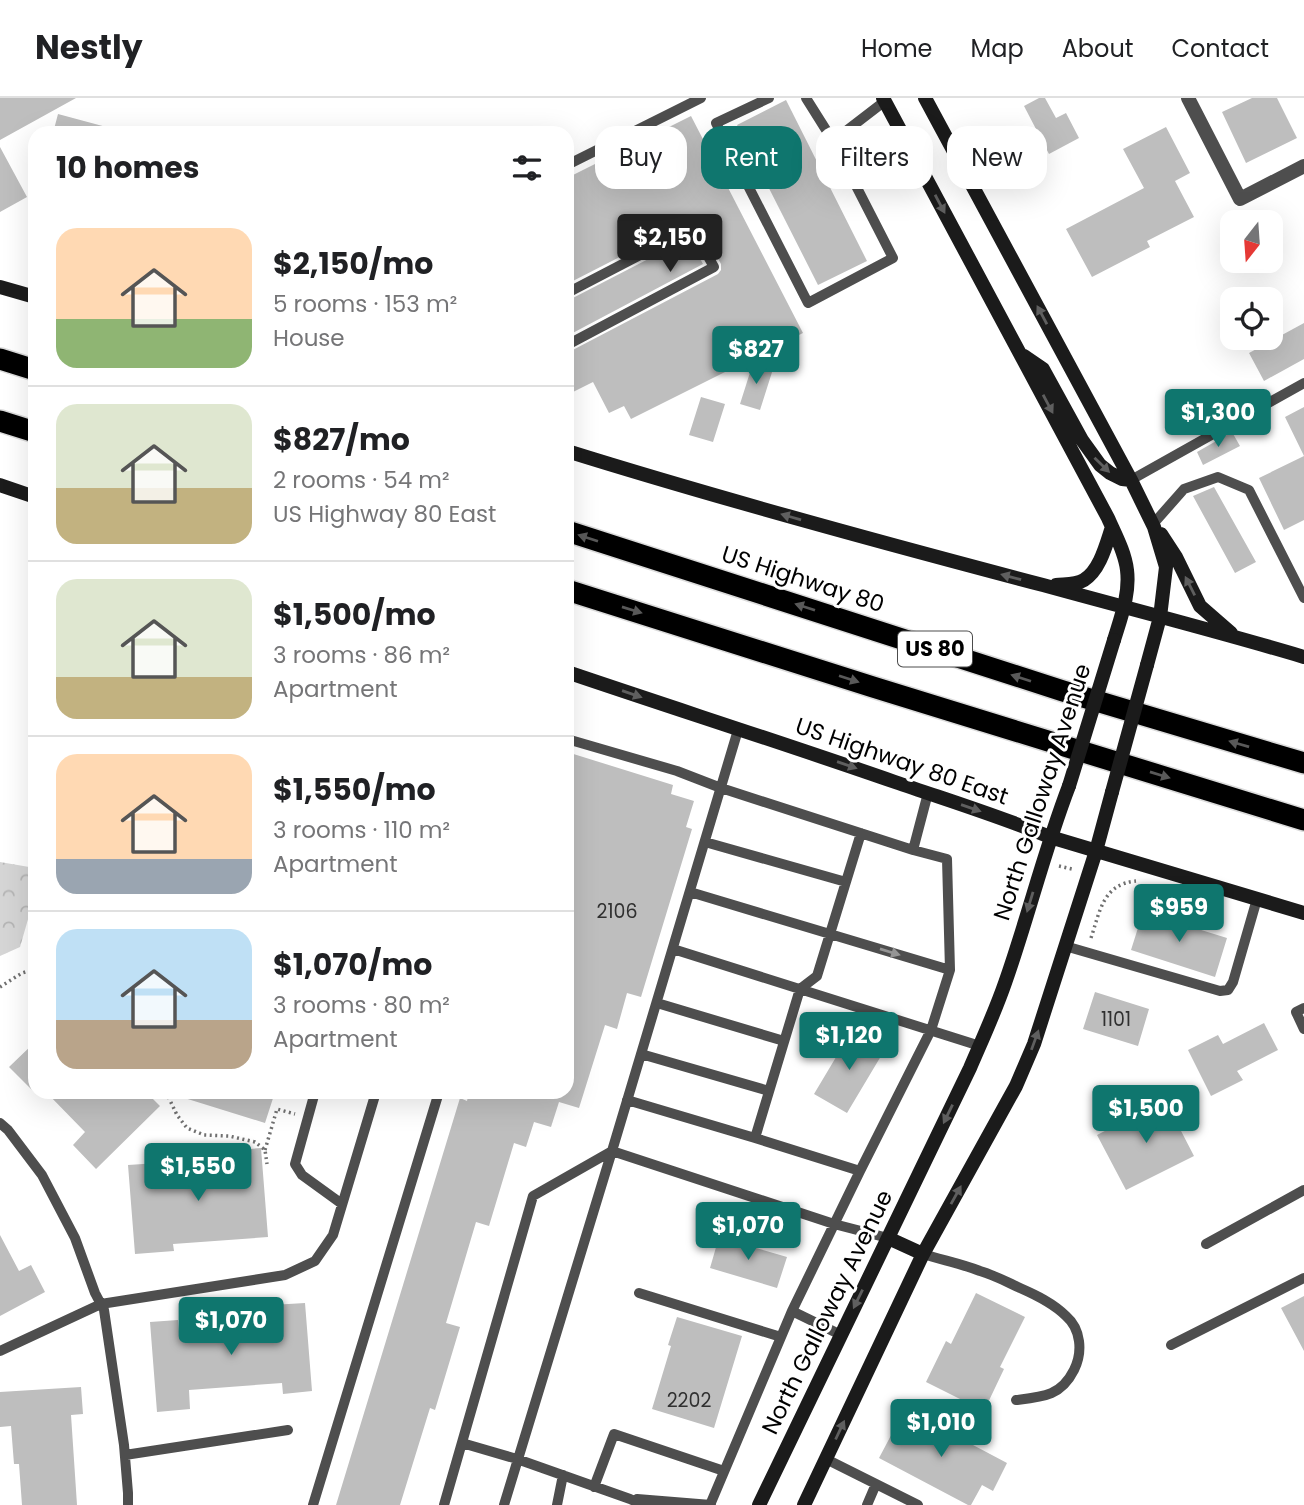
<!DOCTYPE html>
<html lang="en">
<head>
<meta charset="utf-8">
<style>
  body { margin:0; font-family:Poppins,sans-serif; background:#f2f2f2; color:#202124; height:100vh; display:flex; flex-direction:column; font-size:26px; white-space:nowrap }
  * { box-sizing:border-box; margin:0 }
  p { font-size:23px; color:#757577 }
  .icon { flex:none; width:38px; height:38px; fill:none; stroke:currentColor; stroke-width:2; stroke-linecap:round; stroke-linejoin:round }
  .map { position:relative; flex:1; overflow:hidden }
  .drawer { position:absolute; left:28px; top:28px; width:546px; height:973px; display:flex; flex-direction:column; background:#fff; border-radius:21px; box-shadow:0 7px 28px #0002 }
  .drawer>* { flex:none }
  .top-card { position:absolute; left:595px; top:28px; width:604px; height:63px; display:flex; gap:14px }
  .needle { width:46px; rotate:197deg }
  .tools { position:absolute; left:1220px; top:112px; display:grid; gap:14px }
  .tools a { display:grid; place-items:center; width:63px; height:63px; border-radius:14px; background:#fff; box-shadow:0 7px 28px #0002; font-size:35px }
  .price { position:absolute; translate:-50% -60px; padding:0 16px; border-radius:7px; background:#0f766e; color:#fff; font-size:23px; line-height:46px; filter:drop-shadow(0 2px 4px #0008) }
  .price::after { content:''; position:absolute; left:50%; top:42px; width:21px; height:16px; margin-left:-10px; background:inherit; clip-path:polygon(0 0,100% 0,50% 100%) }
  .price.selected { background:#222; color:#fff }
  ul { padding:0; list-style:none }
  li { display:flex; align-items:center; gap:21px; height:175px; padding:0 28px }
  li+li { border-top:2px solid #e0e0e0 }
  li span { display:grid; place-items:center; flex:none; width:196px; height:140px; border-radius:21px; color:#555 }
  li>.icon { margin-inline-start:auto }
  span .icon { width:84px; height:84px; fill:#fffc; stroke-width:1 }
  li b { font-size:30px }
  h2 { display:flex; justify-content:space-between; align-items:center; height:84px; padding:0 28px; font-size:30px }
  .chip { padding:0 24px; border-radius:21px; background:#fff; box-shadow:0 7px 28px #0002; font-size:24px; line-height:63px }
  .chip.selected { background:#0f766e; color:#fff }
  header { display:flex; align-items:center; gap:42px; box-sizing:border-box; height:98px; padding:0 35px; background:#fff; border-bottom:2px solid #e0e0e0 }
  header strong { font-size:33px }
  nav { display:flex; gap:38px; margin-inline-start:auto; font-size:24px }
  .map>svg:first-child { display:block }
  .forest { fill:url(#forest-crowns) }
  .building { fill:#bebebe }
  .lines { fill:none; stroke-linecap:round; stroke-linejoin:round }
  .motorway-casing { stroke:#dbdbdb; stroke-width:24 }
  .path { stroke:#707070; stroke-width:3.5; stroke-dasharray:2 3.5; stroke-linecap:butt }
  .service { stroke:#4e4e4e; stroke-width:10 }
  .minor { stroke:#4e4e4e; stroke-width:14 }
  .secondary { stroke:#1b1b1b; stroke-width:14 }
  .motorway { stroke:#000; stroke-width:21 }
  .secondary-bridge { stroke:#1b1b1b; stroke-width:14 }
  .oneway { fill:#5f5f5f }
  .oneway2 { fill:#595959 }
  .oneway3 { fill:#959595 }
  .labels { text-anchor:middle; stroke-width:6; stroke-linejoin:round; paint-order:stroke }
  .number-label { font-size:19px; fill:#303030 }
  .shield { fill:#fff; stroke:#4c4c4c; stroke-width:2 }
  .shield-label { font-size:21px; font-weight:bold; fill:#000 }
  .street-label { font-size:23px; fill:#000; stroke:#fff }
</style>
</head>
<body>
<header>
<strong>Nestly</strong>
<nav><a>Home</a><a>Map</a><a>About</a><a>Contact</a></nav>
</header>
<div class="map">
<svg width="1304" height="1407" viewBox="0 0 1304 1407">
  <defs>
    <pattern id="forest-crowns" width="20" height="18" patternUnits="userSpaceOnUse" patternTransform="scale(1.75)"><rect width="20" height="18" fill="#d5d5d5"/><path d="M2 6a3 3 0 1 1 6 0M12 15a3 3 0 1 1 6 0" fill="none" stroke="#b5b5b5"/></pattern>
  </defs>
  <rect width="100%" height="100%" fill="#fff"/>
  <path class="forest" d="M0 764 35 770V797L20 849 0 858Z"/>
  <path class="building" d="M0 0H76L0 42Z
    M1039 0H1045L1056 20 1066 15 1079 40 1049 56 1024 8Z
    M1252 0H1277L1297 40 1246 65 1222 14Z
    M786 2 867 163 818 187 737 27Z
    M58 16 110 30V35H53Z
    M691 18 803 235 631 321 624 308 609 315 593 284 567 297V255L718 176 721 172V166L699 126 692 122 567 186V80Z
    M1166 29 1190 75 1175 83 1194 119 1147 143 1150 149 1092 179 1066 131 1144 90 1123 51Z
    M0 49 27 99 0 114Z
    M689 140 703 166 567 238V203Z
    M1304 225V261L1264 283 1249 255Z
    M753 265 773 271 760 312 740 306Z
    M701 299 725 306 713 344 689 337Z
    M1304 309V358L1285 319Z
    M1232 334 1240 348 1203 367 1197 354Z
    M1304 358V422L1284 432 1259 380Z
    M1214 389 1256 464 1235 475 1193 398Z
    M567 654 673 687 671 696 694 703 686 729 692 731 641 899 627 895 617 931 605 927 579 1010 559 1004 551 1029 534 1024 526 1049 514 1045 489 1128 476 1124 446 1225 460 1229 435 1312 430 1310 400 1407H336L460 1000 467 1003 469 994H567Z
    M1143 814 1227 840 1215 879 1131 852Z
    M1095 894 1149 911 1138 948 1083 931Z
    M1264 925 1278 952 1237 973 1243 982 1211 998 1188 952 1218 937 1223 946Z
    M851 934 884 953 847 1015 814 996Z
    M35 944V995L9 969Z
    M46 994H146L160 1008 96 1071 73 1047 85 1034Z
    M178 994H275L265 1025 178 998Z
    M1165 1002 1194 1058 1126 1092 1097 1037Z
    M261 1050 268 1139 173 1146 174 1153 135 1156 128 1067 158 1065 159 1075 227 1070 225 1053Z
    M0 1137 19 1173 31 1167 45 1194 0 1218Z
    M719 1139 787 1159 777 1190 710 1170Z
    M976 1195 1025 1219 1000 1269 1004 1271 984 1313 926 1284 946 1243 951 1246Z
    M1304 1198V1253L1281 1210Z
    M305 1205 312 1293 283 1296 282 1285 189 1292 190 1311 157 1314 150 1224 178 1222 179 1233 273 1226 272 1207Z
    M677 1219 742 1238 714 1330 652 1311 671 1248 668 1247Z
    M81 1289 83 1316 71 1317 77 1407H22L19 1366H14L11 1328 0 1329V1294Z
    M905 1311 1007 1365 993 1393 982 1387 971 1407H968L879 1360Z"/>
  <g class="lines">
    <defs>
      <path id="motorway" d="M0 261 35 272
        M0 323 35 334
        M567 433 1063 593 1304 665
        M567 492 873 589 1304 722"/>
    </defs>
    <use href="#motorway" class="motorway-casing"/>
    <path class="path" d="M1059 768 1072 771
      M1091 840C1100 813 1103 786 1136 783
      M0 889 22 875 35 871
      M166 994 177 1017 187 1030 204 1037 229 1038 255 1044 265 1052 267 1066
      M265 1052 277 1011 295 1016"/>
    <path class="service" d="M769 0 716 25 808 205 893 160 833 43 806 0
      M833 43 885 3
      M567 67 701 0
      M567 195 692 130 714 169 567 247
      M1131 382 1304 285
      M1154 425 1184 391 1218 379 1249 392 1304 500
      M738 632 612 1053 834 1126 888 1140
      M567 641 677 673 721 690 913 752
      M705 744 846 784
      M690 794 950 872
      M1065 848 1220 893 1228 892 1233 884 1257 801
      M673 851 980 948
      M657 905 784 943
      M1304 910 1296 914 1304 931
      M641 956 769 993
      M315 994 295 1066 302 1077 342 1106
      M627 1002 755 1040
      M0 1025 8 1032 42 1077 75 1140 95 1195 104 1212 124 1347 128 1395V1407
      M860 1073 755 1040 800 891 817 878 861 735
      M1206 1146 1304 1092
      M923 1156C942 1162 962 1166 980 1173 994 1177 1007 1184 1020 1190 1036 1197 1053 1205 1066 1218 1081 1231 1083 1254 1074 1272 1061 1298 1043 1299 1016 1302
      M639 1195 781 1239
      M792 1213 860 1073 931 932 950 872 947 761 913 752 928 695
      M1171 1247 1304 1180
      M0 1253 101 1206 285 1177 315 1163 333 1137 376 994
      M462 1345 517 1361 630 1401 643 1407
      M125 1357 288 1332
      M826 1361 918 1407
      M594 1389 614 1336 724 1373
      M637 1401 711 1407
      M313 1407 439 994
      M444 1407 533 1098 612 1053
      M504 1407 612 1053
      M557 1407 563 1377
      M710 1407 792 1213 841 1237
      M867 1407 876 1386"/>
    <path class="minor" d="M1188 0 1240 101 1304 68"/>
    <path class="secondary" d="M883 0 1108 420C1115 436 1125 454 1127 472 1130 496 1121 519 1114 542
      M925 0 1131 382 1154 429 1166 469 1160 519 1147 567
      M0 189 35 199
      M1024 258 1043 271 1082 342 1100 367 1110 375 1122 381 1131 382
      M567 353C724 402 883 445 1043 487 1130 511 1217 533 1304 559
      M0 387 35 399
      M1161 436 1176 459 1200 508 1231 535
      M1056 487C1065 486 1076 487 1084 482 1100 472 1106 447 1112 429
      M567 574C676 611 786 646 895 684 947 702 999 718 1050 739L1304 815
      M888 1140 923 1156
      M759 1407 970 970C982 942 995 914 1005 885 1028 820 1044 753 1069 688
      M804 1407 923 1156 1016 988 1034 946 1096 753 1112 694"/>
    <use href="#motorway" class="motorway"/>
    <path class="secondary-bridge" d="M1069 688 1114 542
      M1112 694 1147 567"/>
  </g>
  <defs><path id="oneway-solid" d="M-6-.8H1V-3.2L6.5 0L1 3.2V.8H-6Z" transform="scale(1.75)"/></defs>
  <g class="oneway">
    <use href="#oneway-solid" transform="translate(940 106) rotate(62)"/>
    <use href="#oneway-solid" transform="translate(1042 217) rotate(-118)"/>
    <use href="#oneway-solid" transform="translate(1048 306) rotate(62)"/>
    <use href="#oneway-solid" transform="translate(1102 367) rotate(44)"/>
    <use href="#oneway-solid" transform="translate(791 419) rotate(-164)"/>
    <use href="#oneway-solid" transform="translate(1011 479) rotate(-165)"/>
    <use href="#oneway-solid" transform="translate(1190 488) rotate(-117)"/>
    <use href="#oneway-solid" transform="translate(632 596) rotate(19)"/>
    <use href="#oneway-solid" transform="translate(847 667) rotate(19)"/>
    <use href="#oneway-solid" transform="translate(971 710) rotate(19)"/>
    <use href="#oneway-solid" transform="translate(1030 804) rotate(107)"/>
    <use href="#oneway-solid" transform="translate(1035 942) rotate(-70)"/>
    <use href="#oneway-solid" transform="translate(948 1016) rotate(116)"/>
    <use href="#oneway-solid" transform="translate(956 1097) rotate(-61)"/>
    <use href="#oneway-solid" transform="translate(858 1201) rotate(116)"/>
    <use href="#oneway-solid" transform="translate(840 1332) rotate(-65)"/>
  </g>
  <g class="oneway2">
    <use href="#oneway-solid" transform="translate(588 440) rotate(-162)"/>
    <use href="#oneway-solid" transform="translate(805 509) rotate(-162)"/>
    <use href="#oneway-solid" transform="translate(632 512) rotate(17)"/>
    <use href="#oneway-solid" transform="translate(1021 580) rotate(-162)"/>
    <use href="#oneway-solid" transform="translate(849 581) rotate(18)"/>
    <use href="#oneway-solid" transform="translate(1239 646) rotate(-164)"/>
    <use href="#oneway-solid" transform="translate(1160 677) rotate(17)"/>
  </g>
  <use class="oneway3" href="#oneway-solid" transform="translate(890 854) rotate(17)"/>
  <g class="labels">
    <g class="number-label">
      <text x="617" y="820">2106</text>
      <text x="1116" y="928">1101</text>
      <text x="689" y="1309">2202</text>
    </g>
    <rect class="shield" x="898" y="533.5" width="74" height="35" rx="5"/>
    <g class="shield-label">
      <text x="935" y="558">US 80</text>
    </g>
    <g class="street-label">
      <text transform="translate(803 481) rotate(18)" y="8">US Highway 80</text>
      <text transform="translate(902 663) rotate(19)" y="8">US Highway 80 East</text>
      <text transform="translate(1042 694) rotate(-72)" y="8">North Galloway Avenue</text>
      <text transform="translate(827 1214) rotate(-64)" y="8">North Galloway Avenue</text>
    </g>
  </g>
</svg>
<div class="tools">
<a><svg class="needle" viewBox="-14 -14 28 28"><path d="M0-13l5 13h-10z" fill="#e53935"/><path d="M0 13l5-13h-10z" fill="#757577"/></svg></a>
<a><svg class="icon" aria-label="locate" viewBox="0 0 24 24"><circle cx="12" cy="12" r="6"/><path d="M12 2v4M12 18v4M2 12h4M18 12h4"/></svg></a>
</div>
<b class="price selected" style="left:670px;top:176px">$2,150</b>
<b class="price" style="left:756px;top:288px">$827</b>
<b class="price" style="left:1218px;top:351px">$1,300</b>
<b class="price" style="left:1179px;top:846px">$959</b>
<b class="price" style="left:849px;top:974px">$1,120</b>
<b class="price" style="left:1146px;top:1047px">$1,500</b>
<b class="price" style="left:198px;top:1105px">$1,550</b>
<b class="price" style="left:748px;top:1164px">$1,070</b>
<b class="price" style="left:231px;top:1259px">$1,070</b>
<b class="price" style="left:941px;top:1361px">$1,010</b>
<div class="top-card">
<a class="chip">Buy</a>
<a class="chip selected">Rent</a>
<a class="chip">Filters</a>
<a class="chip">New</a>
</div>
<section class="drawer">
<h2>10 homes<svg class="icon" aria-label="filters" viewBox="0 0 24 24"><path d="M4 7h16M4 17h16"/><circle cx="9" cy="7" r="2"/><circle cx="15" cy="17" r="2"/></svg></h2>
<ul>
<li><span style="background:linear-gradient(#ffd9b3 65%,#8fb573 0)"><svg class="icon" aria-label="home" viewBox="0 0 24 24"><path d="M3 11l9-7 9 7M6 9v11h12V9"/></svg></span><div><b>$2,150/mo</b><p>5 rooms · 153 m²</p><p>House</p></div></li>
<li><span style="background:linear-gradient(#dfe7d0 60%,#c2b280 0)"><svg class="icon" aria-label="home" viewBox="0 0 24 24"><path d="M3 11l9-7 9 7M6 9v11h12V9"/></svg></span><div><b>$827/mo</b><p>2 rooms · 54 m²</p><p>US Highway 80 East</p></div></li>
<li><span style="background:linear-gradient(#dfe7d0 70%,#c2b280 0)"><svg class="icon" aria-label="home" viewBox="0 0 24 24"><path d="M3 11l9-7 9 7M6 9v11h12V9"/></svg></span><div><b>$1,500/mo</b><p>3 rooms · 86 m²</p><p>Apartment</p></div></li>
<li><span style="background:linear-gradient(#ffd9b3 75%,#9aa5b1 0)"><svg class="icon" aria-label="home" viewBox="0 0 24 24"><path d="M3 11l9-7 9 7M6 9v11h12V9"/></svg></span><div><b>$1,550/mo</b><p>3 rooms · 110 m²</p><p>Apartment</p></div></li>
<li><span style="background:linear-gradient(#bfe0f5 65%,#b9a48a 0)"><svg class="icon" aria-label="home" viewBox="0 0 24 24"><path d="M3 11l9-7 9 7M6 9v11h12V9"/></svg></span><div><b>$1,070/mo</b><p>3 rooms · 80 m²</p><p>Apartment</p></div></li>
</ul>
</section>
</div>
</body>
</html>
